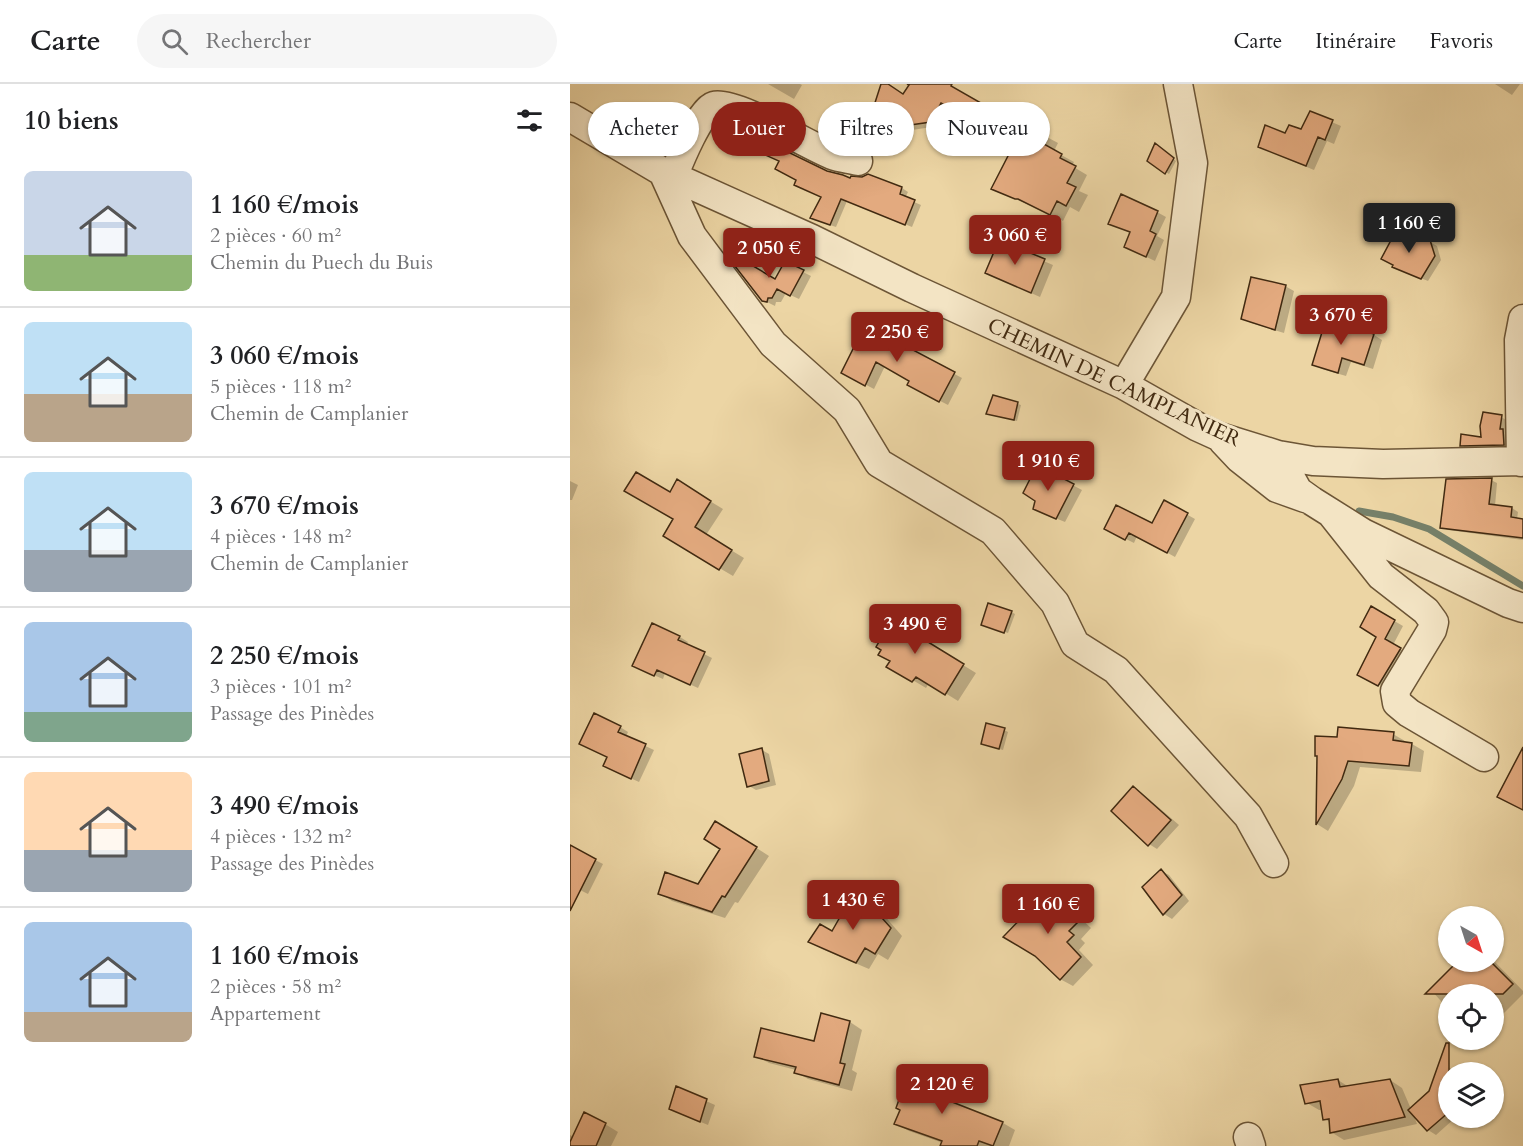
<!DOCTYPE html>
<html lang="fr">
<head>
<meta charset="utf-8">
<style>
  body { margin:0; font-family:Cardo,serif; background:#f6f6f6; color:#202124; height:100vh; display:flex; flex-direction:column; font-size:22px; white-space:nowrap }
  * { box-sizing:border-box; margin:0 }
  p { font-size:20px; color:#757577 }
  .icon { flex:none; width:33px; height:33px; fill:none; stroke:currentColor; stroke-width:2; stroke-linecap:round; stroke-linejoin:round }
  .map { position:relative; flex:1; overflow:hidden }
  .details { display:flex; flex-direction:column; background:#fff; width:570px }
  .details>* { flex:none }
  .hud { position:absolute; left:18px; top:18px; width:570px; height:54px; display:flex; gap:12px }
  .needle { width:39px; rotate:141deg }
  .buttons { position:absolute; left:868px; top:822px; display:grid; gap:12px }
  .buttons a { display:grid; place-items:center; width:66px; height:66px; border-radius:50%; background:#fff; box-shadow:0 2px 4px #0004; font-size:30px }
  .price { position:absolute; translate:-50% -51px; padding:0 14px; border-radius:6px; background:#8f2418; color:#fff; font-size:20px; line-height:39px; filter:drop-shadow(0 2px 3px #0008) }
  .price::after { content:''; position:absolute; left:50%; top:36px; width:18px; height:14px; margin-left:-9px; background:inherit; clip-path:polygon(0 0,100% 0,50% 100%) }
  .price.selected { background:#222; color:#fff }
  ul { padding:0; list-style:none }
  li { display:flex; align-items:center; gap:18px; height:150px; padding:0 24px }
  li+li { border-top:2px solid #e0e0e0 }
  li span { display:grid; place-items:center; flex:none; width:168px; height:120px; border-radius:9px; color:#555 }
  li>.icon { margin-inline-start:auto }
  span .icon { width:72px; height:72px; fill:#fffc; stroke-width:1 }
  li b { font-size:26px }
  h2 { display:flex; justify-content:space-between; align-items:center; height:72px; padding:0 24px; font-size:26px }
  .pill { padding:0 21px; border-radius:27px; background:#fff; box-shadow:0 2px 4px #0004; font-size:21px; line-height:54px }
  .pill.selected { background:#8f2418; color:#fff }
  header { display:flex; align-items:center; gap:36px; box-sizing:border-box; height:84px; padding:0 30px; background:#fff; border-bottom:2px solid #e0e0e0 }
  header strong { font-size:28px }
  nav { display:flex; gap:33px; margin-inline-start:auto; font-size:21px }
  .search { width:420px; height:54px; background:#f6f6f6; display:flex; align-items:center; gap:15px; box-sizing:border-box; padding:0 21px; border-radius:33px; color:#757577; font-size:22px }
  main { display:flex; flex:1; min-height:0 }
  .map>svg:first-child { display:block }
  .shadow { fill:#0003 }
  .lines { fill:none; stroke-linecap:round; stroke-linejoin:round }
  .stream { stroke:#768069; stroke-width:7 }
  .building { fill:#e3aa7f; stroke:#412a11; stroke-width:1.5 }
  .street-casing { stroke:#6c5536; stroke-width:31 }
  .street { stroke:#f3e4c4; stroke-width:28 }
  .labels { text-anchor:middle; stroke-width:6; stroke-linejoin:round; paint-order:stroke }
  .street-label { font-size:21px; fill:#412a11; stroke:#f3e4c4 }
</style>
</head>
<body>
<header>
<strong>Carte</strong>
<div class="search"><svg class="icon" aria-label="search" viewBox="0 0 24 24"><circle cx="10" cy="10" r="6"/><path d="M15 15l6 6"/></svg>Rechercher</div>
<nav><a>Carte</a><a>Itinéraire</a><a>Favoris</a></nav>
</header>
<main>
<section class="details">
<h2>10 biens<svg class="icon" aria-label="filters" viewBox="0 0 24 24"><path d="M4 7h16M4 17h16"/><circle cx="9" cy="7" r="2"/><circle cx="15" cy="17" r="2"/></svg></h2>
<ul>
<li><span style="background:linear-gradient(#c9d6e8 70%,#8fb573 0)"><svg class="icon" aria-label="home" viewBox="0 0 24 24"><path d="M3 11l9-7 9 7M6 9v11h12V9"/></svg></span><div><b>1 160 €/mois</b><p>2 pièces · 60 m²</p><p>Chemin du Puech du Buis</p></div></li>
<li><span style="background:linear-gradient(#bfe0f5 60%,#b9a48a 0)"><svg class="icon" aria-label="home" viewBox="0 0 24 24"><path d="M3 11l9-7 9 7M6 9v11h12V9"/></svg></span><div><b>3 060 €/mois</b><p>5 pièces · 118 m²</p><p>Chemin de Camplanier</p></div></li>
<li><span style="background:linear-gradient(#bfe0f5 65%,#9aa5b1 0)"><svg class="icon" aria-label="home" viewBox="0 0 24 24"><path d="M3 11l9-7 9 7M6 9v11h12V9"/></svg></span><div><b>3 670 €/mois</b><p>4 pièces · 148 m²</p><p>Chemin de Camplanier</p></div></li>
<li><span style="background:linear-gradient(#a9c7e8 75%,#7fa58c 0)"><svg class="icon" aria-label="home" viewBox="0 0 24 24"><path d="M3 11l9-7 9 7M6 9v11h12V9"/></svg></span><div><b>2 250 €/mois</b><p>3 pièces · 101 m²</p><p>Passage des Pinèdes</p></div></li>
<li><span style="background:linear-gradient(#ffd9b3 65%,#9aa5b1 0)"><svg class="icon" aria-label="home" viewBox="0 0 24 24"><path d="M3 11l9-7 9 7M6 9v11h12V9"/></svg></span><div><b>3 490 €/mois</b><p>4 pièces · 132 m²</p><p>Passage des Pinèdes</p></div></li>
<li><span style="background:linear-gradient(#a9c7e8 75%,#b9a48a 0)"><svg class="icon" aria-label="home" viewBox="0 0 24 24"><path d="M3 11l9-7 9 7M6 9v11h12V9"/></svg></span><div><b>1 160 €/mois</b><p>2 pièces · 58 m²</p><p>Appartement</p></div></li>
</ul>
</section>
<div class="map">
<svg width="953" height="1062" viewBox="0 0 953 1062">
  <rect width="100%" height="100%" fill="#ecd5a4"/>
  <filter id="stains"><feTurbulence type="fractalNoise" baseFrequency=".00333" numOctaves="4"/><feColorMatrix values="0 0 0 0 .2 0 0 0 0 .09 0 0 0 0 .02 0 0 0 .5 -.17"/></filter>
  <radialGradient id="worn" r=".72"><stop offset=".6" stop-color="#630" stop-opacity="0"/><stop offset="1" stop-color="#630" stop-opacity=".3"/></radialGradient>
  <path class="shadow" d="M198 0H230L232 1 224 15Z
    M312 0H315L334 11 341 0H375L425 29 417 44 380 22 369 42 335 47 303 28Z
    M925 0H950L942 11Z
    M741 29 771 42 764 60 757 57 744 86 698 67 690 63 715 51 732 47Z
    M153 40 256 88 281 96 293 94 298 91 332 104 338 108 335 114 351 121 342 143 277 117 266 143 248 137 242 134 253 113 228 95 211 77 173 60 171 64 153 56Z
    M475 52 488 59 484 67 504 78 502 82 517 91 509 107 518 111 509 128 500 123 493 137 462 121H459L436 111 423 104 455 53Z
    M589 63 606 77 599 90 578 77Z
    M587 128 596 133 587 152 594 156 585 177 564 167 562 149 540 139Z
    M429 158 483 181 470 213 417 189Z
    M851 158H860L867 162 871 176 858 197 831 186Z
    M233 188 241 192 229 215 216 209 211 218H206L205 222 193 216 206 197Z
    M715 202 724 207 714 249 681 239 673 235Z
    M757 237 804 251 812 256 803 285 781 278 776 292 752 285 744 280Z
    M308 239 336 254 332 262 392 294 378 321 347 305 341 296 315 282 304 305 281 293Z
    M424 313 451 321 447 337 421 331 418 329Z
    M931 333 938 337 940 364 898 365 891 361 913 355Z
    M468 383 512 406 495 438 473 429 467 416Z
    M921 396 927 399 925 422 942 424 948 428 947 435 953 436V456L878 446 872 443Z
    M0 397 8 401 2 416H0Z
    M120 405 153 425 136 451 174 474 163 492 95 452 105 434 101 410Z
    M595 418 625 435 605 473 567 452 564 459 544 449 583 441Z
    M802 524 833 542 823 561 839 570 817 605 789 590 808 552Z
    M441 528 445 530 438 549 416 542Z
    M319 529 360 554 357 559 406 589 388 617 359 599 356 604 319 582 322 577 313 565Z
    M83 541 110 553 118 558 116 561 142 574 128 604 95 589 93 595 72 586Z
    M50 643 58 648 56 653 84 666 69 698 43 686 38 673 19 664Z
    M434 646 438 648 433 666 412 660Z
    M823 650 835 657V659L842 660 854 667 851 688 790 683 784 702 758 747 747 740 749 673 768 655Z
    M192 666 199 670 206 701 186 706 179 702Z
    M563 704 572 709 609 741 587 765 579 760Z
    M158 746 199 772 168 819 165 818 155 834 102 817 89 809 128 801 152 764Z
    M0 763 33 780 18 810 0 801Z
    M591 787 599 791 619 817 602 835 594 830 574 803Z
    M287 807 299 814 332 852 318 876 308 870 299 885 252 865 240 858 262 849Z
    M480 810 492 817 521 844 511 855 515 859 509 866 523 881 503 902 490 895Z
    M924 877 953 907V910L929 934 926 933 924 935V910H879V926L861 906 889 878Z
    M280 938 292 946 282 986 287 989 282 1007 238 995 226 988V986L199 979 186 972 245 959Z
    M870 981 891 988H879V1034H885L866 1051 858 1046 843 1029 847 1040 774 1056 761 1048V1039L755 1035 753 1026H749L737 1019 768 996 779 1003 820 996 832 1004 841 1025 860 1008Z
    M340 989 376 1003 388 1010 385 1020 433 1039 445 1046 439 1062H372L373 1059 339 1047 326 1040 332 1026Z
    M107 1004 145 1021 138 1041 109 1029 100 1025Z
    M35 1040 48 1048 41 1062H0V1051L4 1053Z"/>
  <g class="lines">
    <path class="stream" d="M789 427 823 433 859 445 953 502"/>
  </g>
  <path class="building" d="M311 0H318L333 10 339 1 337 0H382L381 2 418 23 409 40 371 19 361 38 326 43 302 28Z
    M740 27 763 36 755 56 748 53 736 82 688 63 695 41 715 49 719 41 731 45Z
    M152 39 177 48 257 87 273 91 280 94 281 92 292 93 298 90 332 103 330 110 345 116 335 141 271 115 260 141 240 134 251 113 224 101 226 96 205 85 209 77 166 58 164 62 145 54Z
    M459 42 476 51 472 59 492 70 490 74 506 82 497 99 506 103 496 122 487 117 480 131 448 115H445L421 105 441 66 432 61 441 44 454 51Z
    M585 59 604 74 595 90 577 77Z
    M551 110 588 127 580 147 586 150 576 173 554 163 560 148 538 140Z
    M828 143 852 156H860L865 172 851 195 822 183 823 181 811 175Z
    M429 156 475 175 461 209 415 189Z
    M168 173 205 195 215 177 234 186 220 212 207 205 202 214H198L197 218 192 217 161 177Z
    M681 193 716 201 705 246 671 235Z
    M756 235 804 250 794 281 772 274 768 289 742 281Z
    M308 238 329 248 324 256 385 288 369 318 337 301 339 297 306 278 295 302 271 289 290 251 298 255Z
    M423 311 448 318 444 336 416 330Z
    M913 328 932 331 930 345H933L934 361 890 362 891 350 911 353 910 342Z
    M467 381 504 400 486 435 463 425 465 417 453 409Z
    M66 388 100 408 107 395 141 417 125 443 162 466 149 486 93 452 103 435 54 407Z
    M922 394 919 420 942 423 941 433 953 435V454L870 444 876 395Z
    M594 416 618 429 597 469 559 449 555 456 534 445 546 421 582 439Z
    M418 519 442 527 434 549 411 541Z
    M801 522 825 536 815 555 831 564 808 602 787 591 806 553 790 543Z
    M319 527 349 545 345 550 394 580 375 611 346 593 342 598 316 583 320 577 308 571 311 566 306 563 310 556 303 553Z
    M82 539 110 552 108 556 135 568 120 601 87 586 84 592 62 582Z
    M24 629 51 642 48 648 76 660 61 695 33 682 37 673 9 660Z
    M416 639 435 644 429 665 411 660Z
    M768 643 824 648 823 656 842 659 839 682 778 677 772 695 746 741 747 672H745V652L767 653Z
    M953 663V726L927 713Z
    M192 664 199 697 177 703 169 670Z
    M563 702 601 736 578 762 541 727Z
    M145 737 187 763 155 813 152 812 142 828 88 810 95 788 128 800 150 765 134 755Z
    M0 761 26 775 0 827Z
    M591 785 612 811 593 831 572 803Z
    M286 805 321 844 305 870 295 864 286 879 238 858 250 840 262 847Z
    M479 808 510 836 499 847 504 851 497 858 511 873 490 896 465 872 433 853 464 821 465 822Z
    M887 878H921L943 900 933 910H855Z
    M251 929 280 937 270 979 275 980 269 1001 224 989 226 983 184 973 191 944 244 957Z
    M876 959H879V1028L857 1047 838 1026 859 1007Z
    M339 987 376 1001 372 1014 433 1038 423 1062 409 1057 407 1062H370L372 1057 324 1040 330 1026 326 1024Z
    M768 995 770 1003 820 995 835 1033 760 1049 759 1035 753 1036 750 1017 735 1020 730 1001Z
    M106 1002 137 1015 130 1038 99 1025Z
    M14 1028 36 1039 26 1062H0V1058Z"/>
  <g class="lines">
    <defs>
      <path id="street" d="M0 33 93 88 242 155 342 204 554 301 628 343 650 353 708 371 743 377 813 380 953 377
        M93 88 122 152 203 260 277 326 309 379 423 447 485 519 505 560 546 586 678 732 704 779
        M103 93C109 78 130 26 144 22 164 16 239 62 262 71 270 74 280 75 288 77
        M554 301 606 213 623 79 608 0
        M653 357 669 374 707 404 735 414
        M708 371 728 407 742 417 793 449 938 519 953 524
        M951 378 949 256 953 235
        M761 429 811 492 856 527 864 538 862 546 825 607 827 619 839 629 914 673
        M678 1053 681 1062"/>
    </defs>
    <use href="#street" class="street-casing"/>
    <use href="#street" class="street"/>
  </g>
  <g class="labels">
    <g class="street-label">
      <text transform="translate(544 298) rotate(25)" y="7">CHEMIN DE CAMPLANIER</text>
    </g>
  </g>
  <rect width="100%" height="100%" filter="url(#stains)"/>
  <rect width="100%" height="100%" fill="url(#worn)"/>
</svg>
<div class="buttons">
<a><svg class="needle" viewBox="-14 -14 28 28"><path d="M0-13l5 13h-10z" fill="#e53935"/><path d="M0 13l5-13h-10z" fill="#757577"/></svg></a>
<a><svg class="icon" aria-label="locate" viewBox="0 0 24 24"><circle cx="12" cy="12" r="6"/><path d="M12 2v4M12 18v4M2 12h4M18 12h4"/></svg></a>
<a><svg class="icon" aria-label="layers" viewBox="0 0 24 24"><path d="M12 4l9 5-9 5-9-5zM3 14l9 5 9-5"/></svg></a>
</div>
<b class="price selected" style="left:839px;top:170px">1 160 €</b>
<b class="price" style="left:445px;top:182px">3 060 €</b>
<b class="price" style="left:199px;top:195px">2 050 €</b>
<b class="price" style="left:771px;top:262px">3 670 €</b>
<b class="price" style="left:327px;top:279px">2 250 €</b>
<b class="price" style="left:478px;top:408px">1 910 €</b>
<b class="price" style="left:345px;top:571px">3 490 €</b>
<b class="price" style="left:283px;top:847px">1 430 €</b>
<b class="price" style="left:478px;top:851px">1 160 €</b>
<b class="price" style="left:372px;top:1031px">2 120 €</b>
<div class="hud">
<a class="pill">Acheter</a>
<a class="pill selected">Louer</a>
<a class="pill">Filtres</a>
<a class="pill">Nouveau</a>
</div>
</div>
</main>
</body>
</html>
